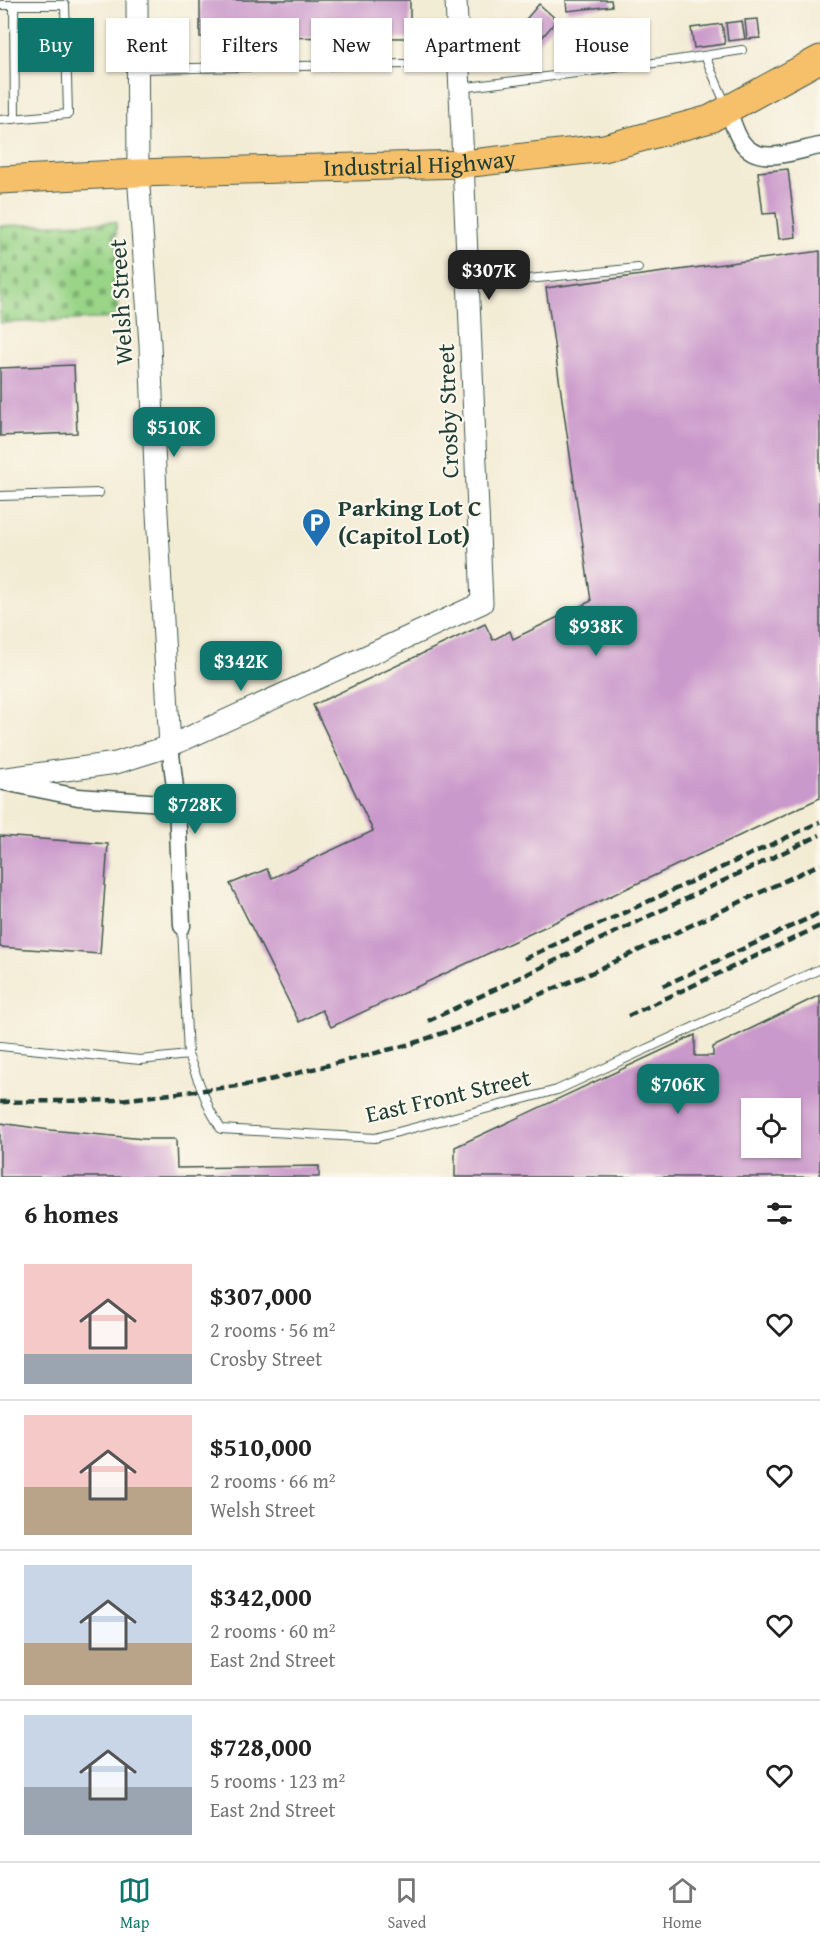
<!DOCTYPE html>
<html lang="en">
<head>
<meta charset="utf-8">
<style>
  body { margin:0; font-family:"Gentium Book Plus",serif; background:#f2f2f2; color:#222; height:100vh; display:flex; flex-direction:column; font-size:22px; white-space:nowrap }
  * { box-sizing:border-box; margin:0 }
  p { font-size:20px; color:#767676 }
  .icon { flex:none; width:33px; height:33px; fill:none; stroke:currentColor; stroke-width:2; stroke-linecap:round; stroke-linejoin:round }
  .map { position:relative; height:1177px; overflow:hidden }
  .details { display:flex; flex-direction:column; background:#fff; flex:1 }
  .details>* { flex:none }
  .top-card { position:absolute; left:18px; top:18px; width:784px; height:54px; display:flex; gap:12px }
  .fabs { position:absolute; left:741px; top:1098px; display:grid; gap:12px }
  .fabs a { display:grid; place-items:center; width:60px; height:60px; border-radius:0px; background:#fff; box-shadow:0 2px 4px #0004; font-size:30px }
  .price { position:absolute; translate:-50% -51px; padding:0 14px; border-radius:12px; background:#0f766e; color:#fff; font-size:20px; line-height:39px; filter:drop-shadow(0 2px 3px #0008) }
  .price::after { content:''; position:absolute; left:50%; top:36px; width:18px; height:14px; margin-left:-9px; background:inherit; clip-path:polygon(0 0,100% 0,50% 100%) }
  .price.current { background:#222; color:#fff }
  ul { padding:0; list-style:none }
  li { display:flex; align-items:center; gap:18px; height:150px; padding:0 24px }
  li+li { border-top:2px solid #e0e0e0 }
  li span { display:grid; place-items:center; flex:none; width:168px; height:120px; border-radius:0px; color:#555 }
  li>.icon { margin-inline-start:auto }
  span .icon { width:72px; height:72px; fill:#fffc; stroke-width:1 }
  li b { font-size:26px }
  h2 { display:flex; justify-content:space-between; align-items:center; height:72px; padding:0 24px; font-size:26px }
  .tag { padding:0 21px; border-radius:0px; background:#fff; box-shadow:0 2px 4px #0004; font-size:21px; line-height:54px }
  .tag.current { background:#0f766e; color:#fff }
  .menu { display:flex; justify-content:space-around; align-items:center; height:84px; border-top:2px solid #e0e0e0; background:#fff; font-size:16px; color:#767676 }
  .menu a { display:grid; justify-items:center; gap:3px }
  .menu .current { color:#0f766e }
  .map>svg:first-child { display:block }
  .cemetery { fill:url(#cemetery-stones); stroke:#5c885e; stroke-width:1.5 }
  .building { fill:#ca99cb; fill-rule:evenodd }
  .lines { fill:none; stroke-linecap:round; stroke-linejoin:round }
  .service-casing { stroke:#3f574c; stroke-width:10 }
  .minor-casing { stroke:#3f574c; stroke-width:19 }
  .tertiary-casing { stroke:#3f574c; stroke-width:23 }
  .primary-casing { stroke:#3f574c; stroke-width:29 }
  .service { stroke:#fff; stroke-width:8 }
  .minor { stroke:#fff; stroke-width:16 }
  .tertiary { stroke:#fff; stroke-width:21 }
  .primary { stroke:#f6c06b; stroke-width:27 }
  .rail { stroke:#1f3d34; stroke-width:4.5; stroke-dasharray:9 4.5; stroke-linecap:butt }
  .labels { text-anchor:middle; stroke-width:4.5; stroke-linejoin:round; paint-order:stroke }
  .street-label { font-size:24px; fill:#1f3d34; stroke:#fbf7ec }
  .poi-label { font-size:24px; font-weight:bold; fill:#1f3d34; stroke:#fbf7ec; text-anchor:start }
</style>
</head>
<body>
<div class="map">
<svg width="820" height="1177" viewBox="0 0 820 1177">
  <defs>
    <pattern id="cemetery-stones" width="16" height="16" patternUnits="userSpaceOnUse" patternTransform="scale(1.5)"><rect width="16" height="16" fill="#99d487"/><path d="M2 7V4a2 2 0 0 1 4 0v3zM10 15v-3a2 2 0 0 1 4 0v3z" fill="#7cad6f"/></pattern>
  </defs>
  <rect width="100%" height="100%" fill="#fbf7ec"/>
  <filter id="ink" filterUnits="userSpaceOnUse"><feTurbulence type="fractalNoise" baseFrequency=".0167" numOctaves="2"/><feDisplacementMap in="SourceGraphic" scale="12" xChannelSelector="R" yChannelSelector="G"/><feConvolveMatrix kernelMatrix="1 2 1 2 8 2 1 2 1" color-interpolation-filters="sRGB"/></filter>
  <filter id="wash" filterUnits="userSpaceOnUse"><feTurbulence type="fractalNoise" baseFrequency=".008" numOctaves="4" result="noise"/><feDisplacementMap in="SourceGraphic" scale="24" xChannelSelector="R" yChannelSelector="G"/><feGaussianBlur stdDeviation="1.35" result="paint"/><feColorMatrix in="noise" values="0 0 0 0 0 0 0 0 0 0 0 0 0 0 0 0 0 1.4 0 .05"/><feComposite in="paint" operator="in"/></filter>
  <g filter="url(#wash)">
    <rect width="100%" height="100%" fill="#f3ecd5"/>
    <path class="cemetery" d="M116 222 119 318 0 323V226Z"/>
    <g id="blocks">
      <path class="building" d="M200 0H410V38L200 37Z
        M566 0H611L612 6 567 11Z
        M539 4 557 20 533 48 529 44 524 50 510 38Z
        M758 19 760 38 747 39 745 20Z
        M742 21 745 39 728 41 726 23Z
        M722 24 725 44 694 48 691 28Z
        M788 169 796 237 779 239 776 213 763 214 758 172Z
        M820 251V798L331 1027 322 1010 299 1022 230 884 267 869 272 878 373 831 313 705 485 624 493 640 510 631 513 639 591 601 546 288Z
        M74 365 77 433 0 436V368Z
        M0 836 108 844 100 954 0 947Z
        M820 995V1177H455V1147L695 1035V1056H713V1047ZM752 1108H790V1148H752Z
        M0 1123 50 1130 144 1139H176L177 1168 319 1166V1177H0Z"/>
    </g>
  </g>
  <g filter="url(#ink)">
    <use href="#blocks" fill-opacity="0" stroke="#3f574c" stroke-width="1.5"/>
    <g class="lines">
      <defs>
        <path id="service" d="M0 5H65L68 114 0 120
          M14 5 15 119
          M705 56 726 105
          M138 69 458 63
          M460 88 677 60 742 50
          M469 285 638 268
          M0 496 99 493
          M182 926 188 1055
          M0 1046 140 1060 188 1055 210 1110 221 1129 375 1138 557 1090 820 969"/>
        <path id="minor" d="M728 110C732 120 735 132 741 141 758 168 796 150 820 146
          M170 746 177 804 182 926
          M4 782 78 797 177 804"/>
        <path id="tertiary" d="M137 0 138 173 150 344 156 495 170 746
          M0 779 116 763 170 746 482 603 456 0"/>
        <g id="primary">
          <path id="s1" d="M0 180 138 173 463 164 604 148 710 119 820 59"/>
        </g>
      </defs>
      <use href="#service" class="service-casing"/>
      <use href="#minor" class="minor-casing"/>
      <use href="#tertiary" class="tertiary-casing"/>
      <use href="#primary" class="primary-casing"/>
      <use href="#service" class="service"/>
      <use href="#minor" class="minor"/>
      <use href="#tertiary" class="tertiary"/>
      <use href="#primary" class="primary"/>
      <path class="rail" d="M524 959 820 822
        M663 986 820 913
        M628 1016 820 926
        M428 1021 820 835
        M0 1102 120 1100 254 1084 411 1044 469 1024 591 973 820 864"/>
    </g>
  </g>
  <defs>
    <symbol id="parking-pin" viewBox="-11 -11 22 30"><path d="M0 17L-7.5 6A9.5 9.5 0 1 1 7.5 6Z" fill="#1f6fb2" stroke="#fbf7ec"/><path d="M-3.5-5.5H1a3.5 3.5 0 0 1 0 7H-1V5.5H-3.5ZM-1-3.4V-.6H.8a1.4 1.4 0 0 0 0-2.8Z" fill="#fff"/></symbol>
  </defs>
  <g fill-rule="evenodd">
    <use href="#parking-pin" x="300" y="506" width="33" height="45"/>
  </g>
  <g class="labels">
    <g class="street-label">
      <text dy="8" stroke="none"><textPath href="#s1" startOffset="420">Industrial Highway</textPath></text>
      <text transform="translate(121 302) rotate(-93)" y="8">Welsh Street</text>
      <text transform="translate(448 411) rotate(-92)" y="8">Crosby Street</text>
      <text transform="translate(448 1096) rotate(-13)" y="8">East Front Street</text>
    </g>
    <g class="poi-label">
      <text x="338" y="516">Parking Lot C<tspan x="338" dy="28">(Capitol Lot)</tspan></text>
    </g>
  </g>
</svg>
<div class="fabs">
<a><svg class="icon" aria-label="locate" viewBox="0 0 24 24"><circle cx="12" cy="12" r="6"/><path d="M12 2v4M12 18v4M2 12h4M18 12h4"/></svg></a>
</div>
<b class="price current" style="left:489px;top:301px">$307K</b>
<b class="price" style="left:174px;top:458px">$510K</b>
<b class="price" style="left:596px;top:657px">$938K</b>
<b class="price" style="left:241px;top:692px">$342K</b>
<b class="price" style="left:195px;top:835px">$728K</b>
<b class="price" style="left:678px;top:1115px">$706K</b>
<div class="top-card">
<a class="tag current">Buy</a>
<a class="tag">Rent</a>
<a class="tag">Filters</a>
<a class="tag">New</a>
<a class="tag">Apartment</a>
<a class="tag">House</a>
</div>
</div>
<section class="details">
<h2>6 homes<svg class="icon" aria-label="filters" viewBox="0 0 24 24"><path d="M4 7h16M4 17h16"/><circle cx="9" cy="7" r="2"/><circle cx="15" cy="17" r="2"/></svg></h2>
<ul>
<li><span style="background:linear-gradient(#f6c9c9 75%,#9aa5b1 0)"><svg class="icon" aria-label="home" viewBox="0 0 24 24"><path d="M3 11l9-7 9 7M6 9v11h12V9"/></svg></span><div><b>$307,000</b><p>2 rooms · 56 m²</p><p>Crosby Street</p></div><svg class="icon" aria-label="heart" viewBox="0 0 24 24"><path d="M12 20l-8-8c-3-5 5-10 8-4 3-6 11-1 8 4z"/></svg></li>
<li><span style="background:linear-gradient(#f6c9c9 60%,#b9a48a 0)"><svg class="icon" aria-label="home" viewBox="0 0 24 24"><path d="M3 11l9-7 9 7M6 9v11h12V9"/></svg></span><div><b>$510,000</b><p>2 rooms · 66 m²</p><p>Welsh Street</p></div><svg class="icon" aria-label="heart" viewBox="0 0 24 24"><path d="M12 20l-8-8c-3-5 5-10 8-4 3-6 11-1 8 4z"/></svg></li>
<li><span style="background:linear-gradient(#c9d6e8 65%,#b9a48a 0)"><svg class="icon" aria-label="home" viewBox="0 0 24 24"><path d="M3 11l9-7 9 7M6 9v11h12V9"/></svg></span><div><b>$342,000</b><p>2 rooms · 60 m²</p><p>East 2nd Street</p></div><svg class="icon" aria-label="heart" viewBox="0 0 24 24"><path d="M12 20l-8-8c-3-5 5-10 8-4 3-6 11-1 8 4z"/></svg></li>
<li><span style="background:linear-gradient(#c9d6e8 60%,#9aa5b1 0)"><svg class="icon" aria-label="home" viewBox="0 0 24 24"><path d="M3 11l9-7 9 7M6 9v11h12V9"/></svg></span><div><b>$728,000</b><p>5 rooms · 123 m²</p><p>East 2nd Street</p></div><svg class="icon" aria-label="heart" viewBox="0 0 24 24"><path d="M12 20l-8-8c-3-5 5-10 8-4 3-6 11-1 8 4z"/></svg></li>
</ul>
</section>
<nav class="menu">
<a class="current"><svg class="icon" aria-label="map" viewBox="0 0 24 24"><path d="M3 6l6-2 6 2 6-2v14l-6 2-6-2-6 2zM9 4v14M15 6v14"/></svg>Map</a>
<a><svg class="icon" aria-label="saved" viewBox="0 0 24 24"><path d="M7 4h10v16l-5-4-5 4z"/></svg>Saved</a>
<a><svg class="icon" aria-label="home" viewBox="0 0 24 24"><path d="M3 11l9-7 9 7M6 9v11h12V9"/></svg>Home</a>
</nav>
</body>
</html>
